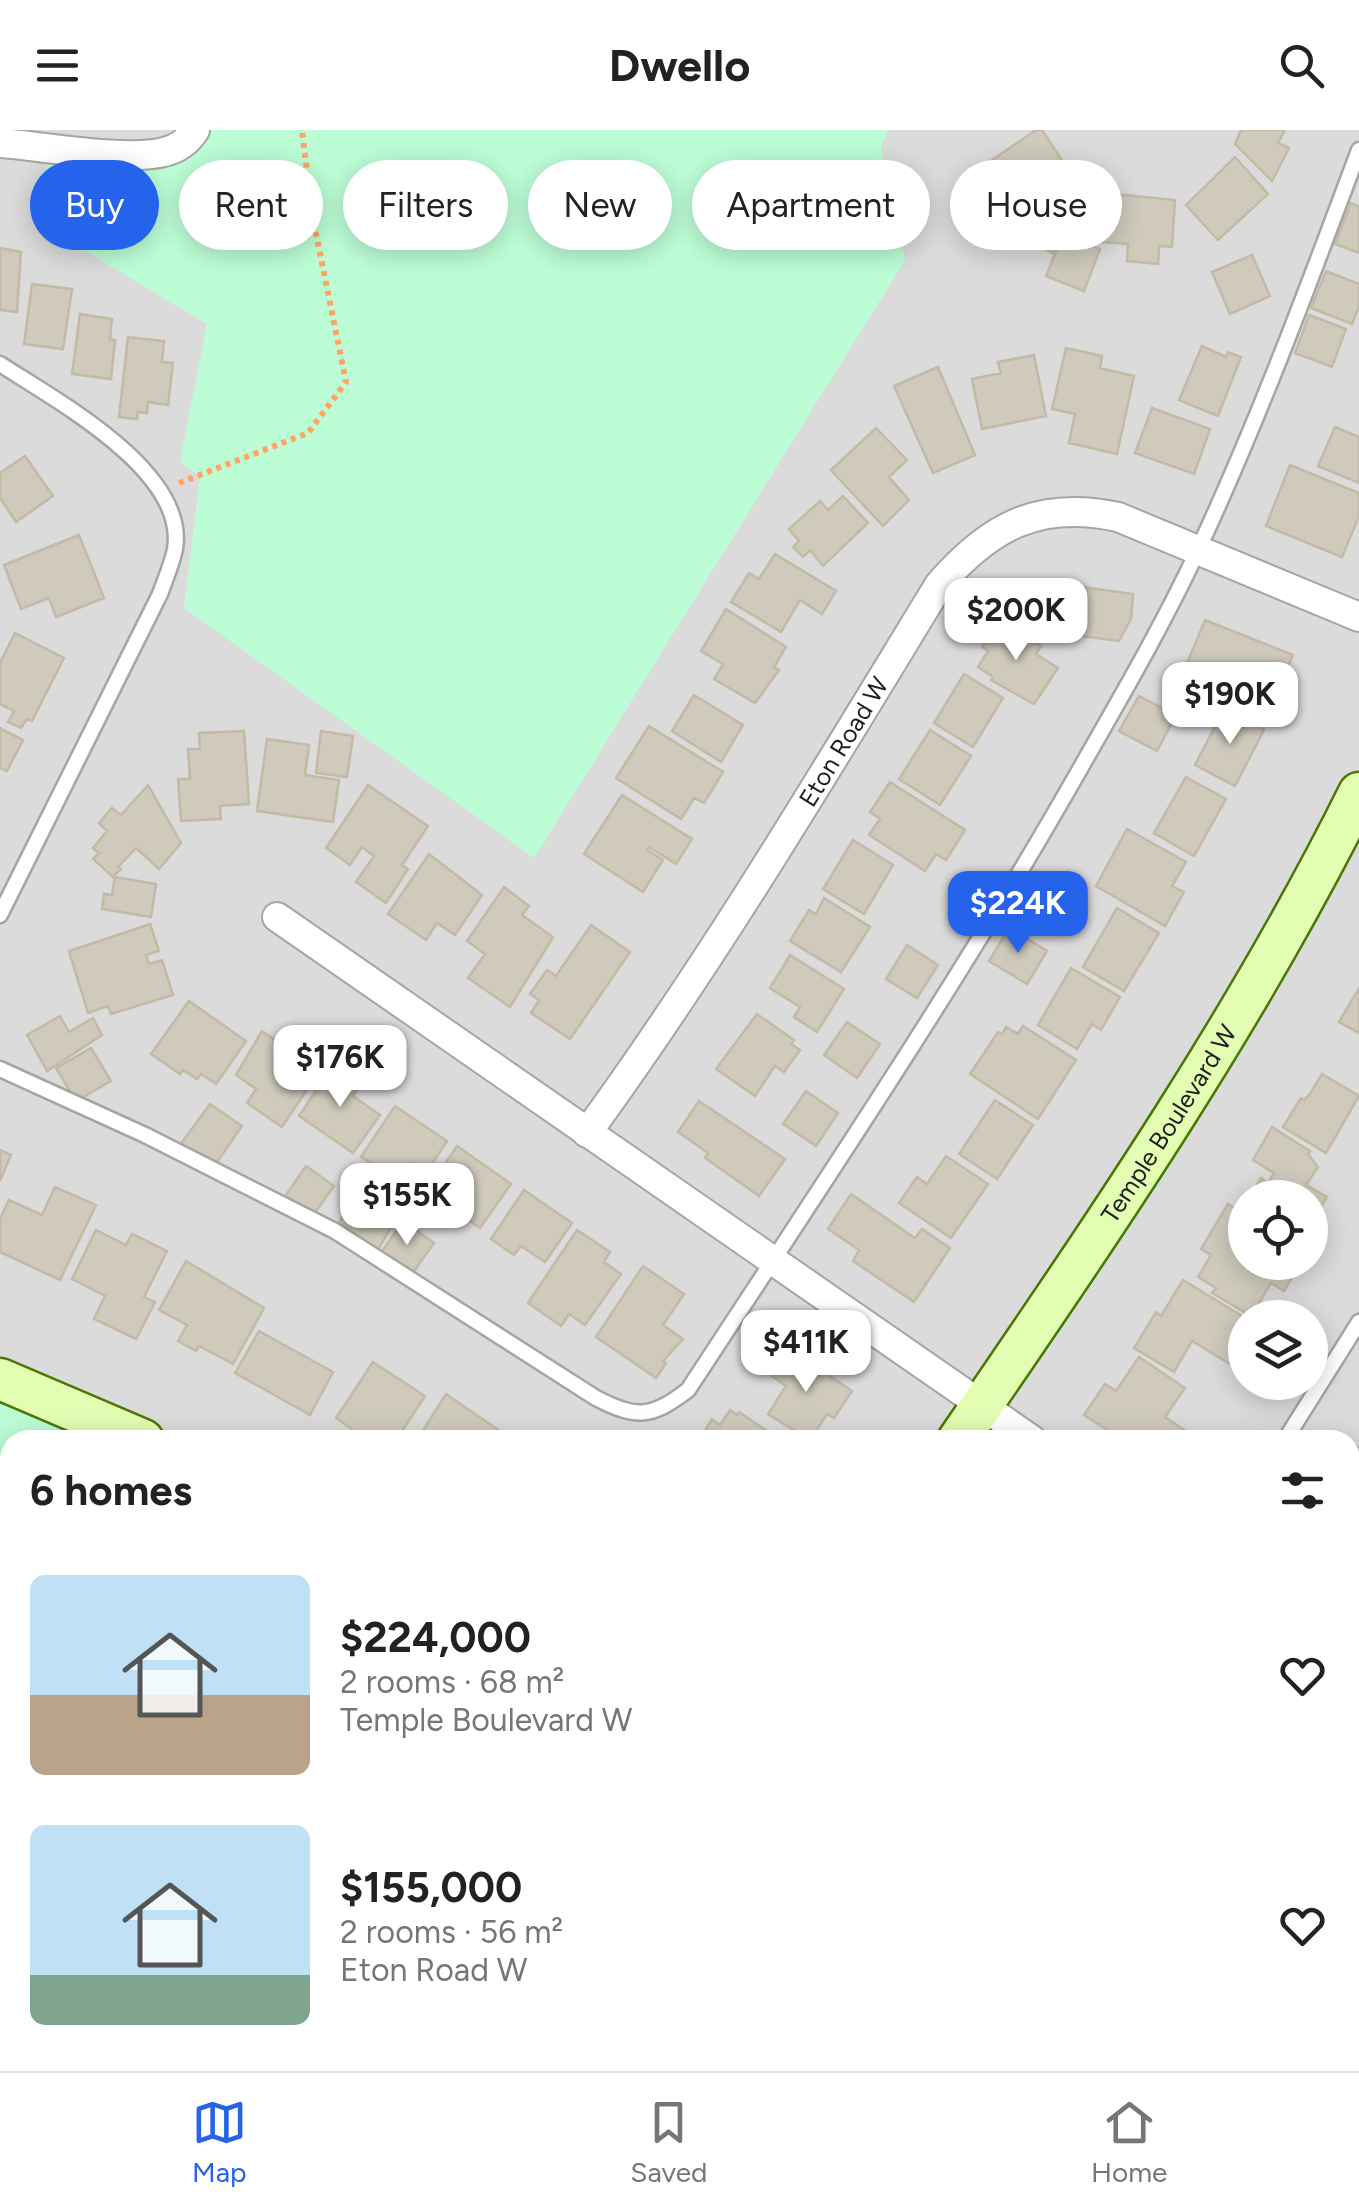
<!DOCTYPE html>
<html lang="en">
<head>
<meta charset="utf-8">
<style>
  body { margin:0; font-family:Figtree,sans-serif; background:#f2f2f2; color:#222; height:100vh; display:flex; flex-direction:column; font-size:38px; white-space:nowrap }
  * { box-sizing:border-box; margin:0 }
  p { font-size:32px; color:#767676 }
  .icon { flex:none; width:55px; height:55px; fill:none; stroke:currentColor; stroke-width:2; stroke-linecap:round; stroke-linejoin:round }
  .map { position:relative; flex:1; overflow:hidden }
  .drawer { position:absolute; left:0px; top:1300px; width:1360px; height:642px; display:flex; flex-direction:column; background:#fff; border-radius:30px 30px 0 0; box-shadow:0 5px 25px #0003 }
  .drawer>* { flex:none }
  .banner { position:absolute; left:30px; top:30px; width:1300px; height:90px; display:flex; gap:20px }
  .tools { position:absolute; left:1228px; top:1050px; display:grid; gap:20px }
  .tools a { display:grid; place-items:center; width:100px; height:100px; border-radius:50%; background:#fff; box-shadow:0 5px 25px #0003; font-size:50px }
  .price { position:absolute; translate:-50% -85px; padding:0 22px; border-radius:20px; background:#fff; color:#222; font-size:32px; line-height:65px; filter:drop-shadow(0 2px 5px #0008) }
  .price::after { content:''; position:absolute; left:50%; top:60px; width:30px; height:22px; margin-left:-15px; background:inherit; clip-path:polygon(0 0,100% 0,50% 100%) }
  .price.current { background:#2563eb; color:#fff }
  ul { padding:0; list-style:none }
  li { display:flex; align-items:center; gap:30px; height:250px; padding:0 30px }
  li span { display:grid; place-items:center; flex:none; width:280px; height:200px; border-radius:15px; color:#555 }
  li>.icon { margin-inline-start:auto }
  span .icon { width:120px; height:120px; fill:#fffc; stroke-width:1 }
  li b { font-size:42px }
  h2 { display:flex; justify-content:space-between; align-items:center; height:120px; padding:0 30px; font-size:42px }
  .pill { padding:0 35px; border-radius:45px; background:#fff; box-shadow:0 5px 25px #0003; font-size:35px; line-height:90px }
  .pill.current { background:#2563eb; color:#fff }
  header { display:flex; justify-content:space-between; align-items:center; height:130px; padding:0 30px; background:#fff; font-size:45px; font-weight:700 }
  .tab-bar { display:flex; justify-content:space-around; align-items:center; height:140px; border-top:2px solid #e0e0e0; background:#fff; font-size:28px; color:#767676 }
  .tab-bar a { display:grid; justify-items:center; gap:5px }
  .tab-bar .current { color:#2563eb }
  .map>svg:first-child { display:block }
  .residential { fill:#dcdbdb; fill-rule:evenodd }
  .park { fill:#bcfdd5 }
  .parking { fill:#eaeaea }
  .building { fill:#cfcabc; stroke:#c2baa4; stroke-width:2.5 }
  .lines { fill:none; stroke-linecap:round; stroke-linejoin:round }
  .lane-casing { stroke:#a5a5a5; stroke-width:19 }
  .street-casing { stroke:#a5a5a5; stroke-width:32 }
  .secondary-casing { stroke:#477900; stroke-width:45 }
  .path { stroke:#ffa464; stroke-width:6; stroke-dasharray:5 5; stroke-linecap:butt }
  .lane { stroke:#fff; stroke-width:14 }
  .street { stroke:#fff; stroke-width:28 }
  .secondary { stroke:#e3fdb3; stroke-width:40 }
  .labels { text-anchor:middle; stroke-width:10; stroke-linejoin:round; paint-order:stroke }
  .street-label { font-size:25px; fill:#1e1e1e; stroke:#fff }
</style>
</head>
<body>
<header><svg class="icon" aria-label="menu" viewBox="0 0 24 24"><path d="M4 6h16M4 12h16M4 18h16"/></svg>Dwello<svg class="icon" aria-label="search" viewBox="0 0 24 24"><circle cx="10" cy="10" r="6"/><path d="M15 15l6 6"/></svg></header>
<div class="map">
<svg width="1359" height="1941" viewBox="0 0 1359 1941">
  <rect width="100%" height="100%" fill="#efefe3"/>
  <path class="residential" d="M0 0H1359V1941H0ZM1245 1068H1310V1132H1245ZM1245 1188H1310V1252H1245ZM10 1310H1350V1932H10Z"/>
  <path class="park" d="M195 0H888L881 17 905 130 534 728 184 478 200 346 180 332 207 194 40 94 49 17 136 26Z
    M0 1257 138 1310H10V1932H1074L1087 1941H0Z"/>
  <path class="parking" d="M10 1584V1669L0 1671V1586Z"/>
  <path class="building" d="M1036 0H1042L1065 35 1006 79 1002 72 989 81 975 61 988 52 979 39Z
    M1241 0H1285L1278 13 1289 18 1272 51 1235 14Z
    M1235 27 1268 64 1218 110 1186 75Z
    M1105 63 1175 70 1172 117 1159 116 1158 134 1127 131 1128 114 1102 112Z
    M1035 65 1072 82 1053 123 1016 106Z
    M1351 73 1359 77V123L1335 114Z
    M1063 104 1100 119 1084 161 1046 146Z
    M0 118 21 122 17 182 0 180Z
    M1252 125 1270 166 1230 184 1212 142Z
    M1326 141 1359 154V176L1352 194 1311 178Z
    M32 154 72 159 63 219 24 214Z
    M80 184 112 189 110 209 115 210 111 249 72 244Z
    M1309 185 1346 199 1332 237 1295 223Z
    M128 207 164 211 162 232 173 233 168 275 148 272 147 283 138 282 137 289 119 287Z
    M1202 216 1226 227 1228 222 1241 227 1218 286 1179 270Z
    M1066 218 1102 226 1100 238 1134 246 1117 324 1069 313 1075 284 1052 279Z
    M1034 225 1046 286 982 299 972 249 1001 243 998 232Z
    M938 237 975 325 933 343 894 256Z
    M1152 278 1210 299 1194 344 1135 323Z
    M1335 297 1359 307V353L1318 336Z
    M876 298 907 330 889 347 909 370 883 396 831 340Z
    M25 326 53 366 16 392 0 368V343Z
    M1290 335 1359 363V386L1342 427 1266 396Z
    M843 366 868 393 823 436 810 420 803 427 793 417 799 411 789 399 820 371 828 380Z
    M79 405 104 468 56 487 49 468 21 479 4 435Z
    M775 424 836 461 822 484 800 470 781 502 731 472 749 443 759 449Z
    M1040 451 1133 464 1131 489 1119 511 1034 500Z
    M726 479 786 517 774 537 779 540 755 573 714 549 723 534 701 521Z
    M1000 489 1041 516 1036 524 1058 538 1034 574 991 550 993 547 978 537 988 521 982 517Z
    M1205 490 1293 525 1272 576 1185 538Z
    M15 503 64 528 32 591 27 589 21 598 8 592 14 581 0 574V533Z
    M964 544 1003 568 973 617 934 593Z
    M694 565 743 595 721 632 672 601Z
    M1139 566 1176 585 1157 621 1119 601Z
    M1224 579 1264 600 1235 656 1195 635Z
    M649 596 723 642 704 673 694 668 681 689 616 648Z
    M0 598 23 610 7 641 0 638Z
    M930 600 971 626 940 675 899 649Z
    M244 601 249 674 220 676 221 689 181 691 178 649H190L188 619H200L199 603Z
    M321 601 353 606 347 647 316 643Z
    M267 609 309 615 305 645 339 650 333 692 257 681Z
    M1186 647 1226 669 1194 726 1154 703Z
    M890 652 965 700 946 730 936 724 925 741 869 705 880 689 870 682Z
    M148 655 181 713 159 739 136 718 118 737 121 739 113 747 93 729 99 723 93 718 107 701 99 693 112 678 121 685Z
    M368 655 428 696 402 735 408 739 386 773 356 752 374 726 362 717 350 735 326 718Z
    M622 665 692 709 676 734 649 717 647 720 663 730 643 762 584 724Z
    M1127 699 1186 732 1172 756 1184 762 1165 796 1096 756Z
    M853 710 893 735 864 784 823 759Z
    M429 724 482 765 455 805 437 793 426 810 388 784Z
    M115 747 156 754 151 787 102 779 104 764 112 765Z
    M1052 754 1081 771 1065 798 1036 781Z
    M504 757 529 776 522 785 553 807 510 877 468 848 485 824 467 811Z
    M824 768 870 797 841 842 790 811 809 780 816 784Z
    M1117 778 1159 803 1124 861 1083 837Z
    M150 794 159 821 146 825 149 834 162 830 173 865 111 884 108 876 88 883 69 821Z
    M591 795 630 822 570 909 531 883 539 870 530 864 547 840 556 846Z
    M1009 798 1047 821 1027 854 989 831Z
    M907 815 938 835 917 868 886 849Z
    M790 825 844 859 817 902 794 887 800 877 770 858Z
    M1071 838 1120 867 1101 900 1092 894 1077 919 1038 895Z
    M1359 858V903L1339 892Z
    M189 871 246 911 216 954 201 944 197 949 183 940 180 944 151 924Z
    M757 884 794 910 791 914 800 920 784 942 775 936 755 966 716 939Z
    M60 886 69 902 93 888 102 905 47 941 27 905Z
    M847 892 880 914 857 948 824 925Z
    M1023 896 1076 930 1038 989 970 944 998 902 1002 904 1006 897 1018 904Z
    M262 901 285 917 293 905 328 928 282 997 247 973 256 959 236 945Z
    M91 918 111 951 76 971 56 938Z
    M335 933 363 952 353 966 380 985 353 1023 299 986Z
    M1322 944 1359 966 1326 1023 1283 997 1301 968 1304 970 1310 964Z
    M806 961 838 983 816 1016 783 994Z
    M995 970 1033 995 997 1049 959 1024Z
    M699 971 785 1029 759 1066 705 1028 708 1023 678 1002Z
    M210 974 242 996 213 1038 180 1015Z
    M395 976 447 1011 426 1043 411 1033 392 1063 367 1046 374 1035 361 1027Z
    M1272 997 1310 1021 1308 1024 1318 1037 1306 1055 1327 1067 1310 1095V1068H1249L1261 1048 1268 1053 1274 1043 1253 1030Z
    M457 1016 511 1054 480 1098 426 1061Z
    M0 1020 11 1025 0 1051Z
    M946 1026 988 1054 951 1108 899 1073 917 1047 927 1054Z
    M306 1036 334 1056 312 1087 284 1068Z
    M55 1057 96 1075 60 1150 0 1122V1089L9 1070 42 1085Z
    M524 1060 572 1093 545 1132 521 1116 514 1125 491 1109Z
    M851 1064 915 1108 922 1099 950 1118 914 1172 853 1131 859 1120 828 1099Z
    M353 1070 393 1094 375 1125 334 1101Z
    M1228 1074 1245 1085V1132H1301L1284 1161 1271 1153 1251 1186 1212 1163 1216 1158 1198 1147 1211 1125 1201 1119Z
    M403 1091 434 1113 412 1144 381 1123Z
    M96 1100 126 1115 132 1104 167 1121 144 1167 155 1172 136 1209 94 1189 105 1166 72 1149Z
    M577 1100 610 1122 604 1132 621 1144 585 1195 569 1184 561 1196 528 1173Z
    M186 1131 264 1178 233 1234 199 1216 196 1221 178 1211 187 1195 159 1180Z
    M643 1136 684 1164 663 1195 683 1209 663 1231 666 1233 656 1248 596 1207Z
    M1183 1150 1245 1188V1209L1230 1234 1192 1211 1174 1242 1134 1218 1156 1182 1161 1186Z
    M259 1201 333 1242 310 1285 235 1243Z
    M790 1219 852 1261 834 1288 827 1284 810 1310 768 1284 786 1256 772 1246Z
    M1139 1227 1185 1258 1165 1287 1199 1310H1122L1084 1285 1105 1254 1116 1261Z
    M373 1232 425 1266 402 1301 410 1306 407 1310H345L352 1299 336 1288Z
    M446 1264 513 1310H417Z
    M730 1280 737 1285 739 1282 780 1310H699L712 1289 720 1295Z
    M1359 1316V1375L1350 1370V1353L1359 1338 1350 1331Z
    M1350 1391 1356 1395 1359 1391V1455L1350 1450Z
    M1350 1684 1359 1689V1729L1355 1737 1350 1734Z
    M1248 1932H1311L1305 1941H1259Z"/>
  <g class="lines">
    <defs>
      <path id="lane" d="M0 234C55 270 188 341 175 419 172 434 165 450 160 464L0 785
        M0 939 145 1005 335 1101 596 1268C637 1289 651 1288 688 1260 822 1055 959 852 1080 639 1121 567 1163 495 1198 420 1259 289 1309 154 1359 20
        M1285 1310 1359 1192
        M0 1624H10
        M1350 1804 1359 1810"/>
      <g id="street">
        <path d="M0 13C43 16 126 32 164 22 177 19 188 11 195 0"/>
        <path d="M277 787 1032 1310"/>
        <path id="s1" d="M587 1003C715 827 826 640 939 455 990 396 1039 370 1118 387L1359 487"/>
        <path d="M1350 1531 1359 1537"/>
      </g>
      <g id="secondary">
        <path d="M0 1249 143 1310"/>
        <path id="s2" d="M958 1310C1101 1101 1246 891 1359 663"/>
        <path d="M1075 1932 1087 1941"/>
      </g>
    </defs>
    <use href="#lane" class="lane-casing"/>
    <use href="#street" class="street-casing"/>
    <use href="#secondary" class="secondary-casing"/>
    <path class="path" d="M179 353 308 303 346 252 312 84 302 0
      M0 1787 10 1790
      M265 1932 276 1941
      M397 1941 400 1932
      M612 1941 613 1932"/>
    <use href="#lane" class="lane"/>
    <use href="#street" class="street"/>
    <use href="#secondary" class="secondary"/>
  </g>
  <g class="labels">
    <g class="street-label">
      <text dy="9" stroke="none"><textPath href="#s1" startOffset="468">Eton Road W</textPath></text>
      <text dy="9" stroke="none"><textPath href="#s2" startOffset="380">Temple Boulevard W</textPath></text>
    </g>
  </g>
</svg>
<div class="tools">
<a><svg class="icon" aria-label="locate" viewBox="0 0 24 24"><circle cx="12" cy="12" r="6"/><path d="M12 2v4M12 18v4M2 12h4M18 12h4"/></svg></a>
<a><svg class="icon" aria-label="layers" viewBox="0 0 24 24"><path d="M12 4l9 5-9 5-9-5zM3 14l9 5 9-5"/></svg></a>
</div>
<b class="price" style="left:1016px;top:533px">$200K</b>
<b class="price" style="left:1230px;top:617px">$190K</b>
<b class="price current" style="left:1018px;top:826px">$224K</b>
<b class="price" style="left:340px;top:980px">$176K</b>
<b class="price" style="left:407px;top:1118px">$155K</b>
<b class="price" style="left:806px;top:1265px">$411K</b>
<div class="banner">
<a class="pill current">Buy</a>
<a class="pill">Rent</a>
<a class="pill">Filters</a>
<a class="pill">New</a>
<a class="pill">Apartment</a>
<a class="pill">House</a>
</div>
<section class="drawer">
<h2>6 homes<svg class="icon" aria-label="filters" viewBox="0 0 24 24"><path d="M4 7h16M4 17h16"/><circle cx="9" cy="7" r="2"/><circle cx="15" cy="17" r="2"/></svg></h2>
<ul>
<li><span style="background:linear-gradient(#bfe0f5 60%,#b9a48a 0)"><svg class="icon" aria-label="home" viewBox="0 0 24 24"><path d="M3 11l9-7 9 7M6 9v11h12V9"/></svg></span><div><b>$224,000</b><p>2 rooms · 68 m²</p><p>Temple Boulevard W</p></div><svg class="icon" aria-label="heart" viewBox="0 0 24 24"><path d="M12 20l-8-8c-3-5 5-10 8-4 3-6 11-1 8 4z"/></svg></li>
<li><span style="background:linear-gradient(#bfe0f5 75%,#7fa58c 0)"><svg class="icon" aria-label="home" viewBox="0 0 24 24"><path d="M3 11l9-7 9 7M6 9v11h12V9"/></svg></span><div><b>$155,000</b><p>2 rooms · 56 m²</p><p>Eton Road W</p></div><svg class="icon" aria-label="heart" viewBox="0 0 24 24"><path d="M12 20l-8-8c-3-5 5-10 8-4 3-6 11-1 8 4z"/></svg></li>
</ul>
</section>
</div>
<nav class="tab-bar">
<a class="current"><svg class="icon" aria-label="map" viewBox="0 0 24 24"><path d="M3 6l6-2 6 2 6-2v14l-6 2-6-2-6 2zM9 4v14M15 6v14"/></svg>Map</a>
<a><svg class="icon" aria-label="saved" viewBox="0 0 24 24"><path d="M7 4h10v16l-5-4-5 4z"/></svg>Saved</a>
<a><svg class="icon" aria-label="home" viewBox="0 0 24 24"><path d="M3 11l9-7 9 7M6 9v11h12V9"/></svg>Home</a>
</nav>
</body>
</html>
